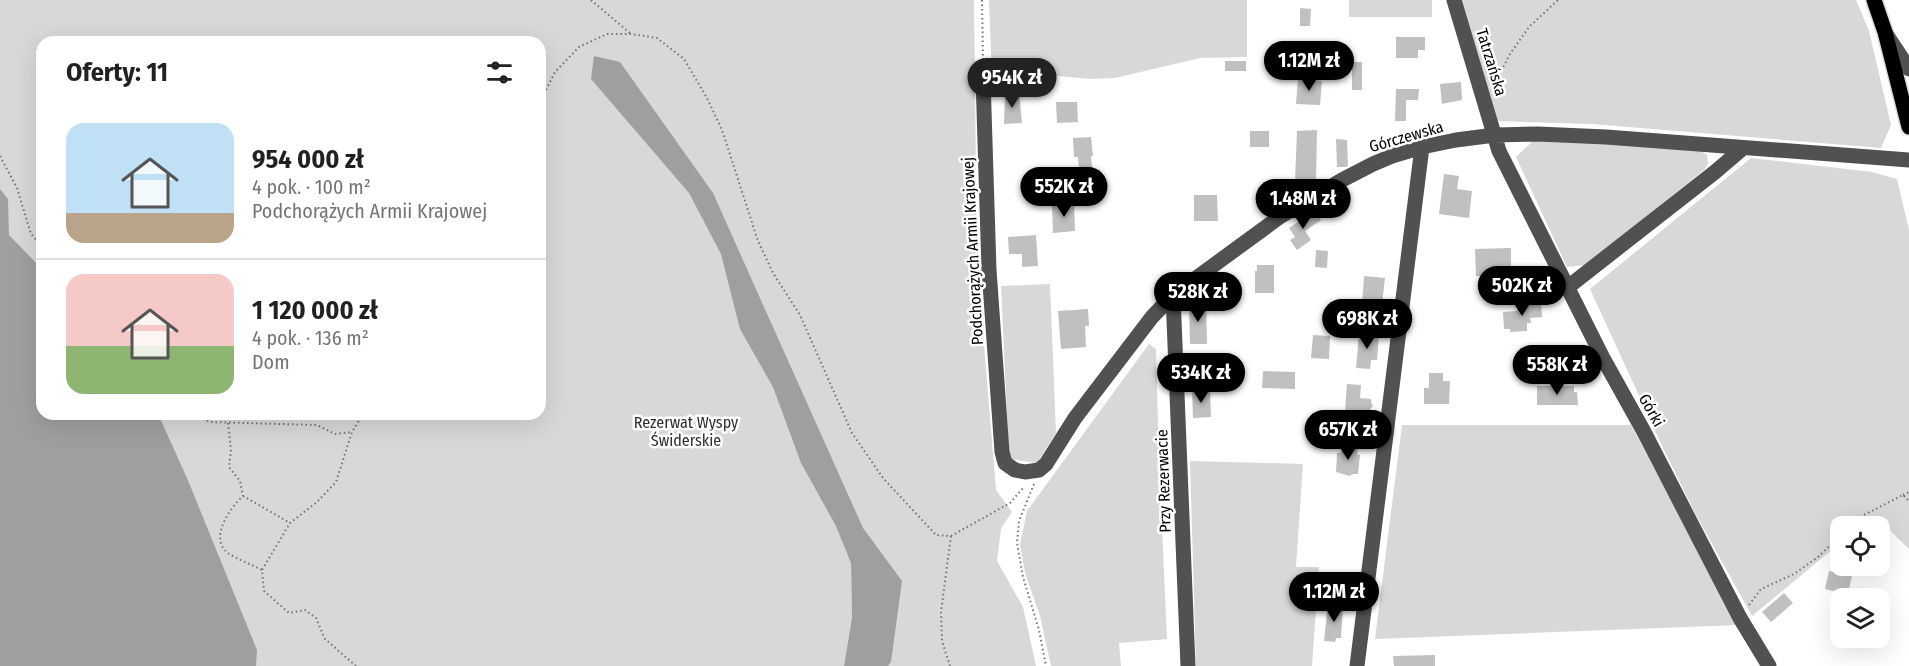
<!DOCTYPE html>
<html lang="pl">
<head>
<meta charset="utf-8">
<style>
  body { margin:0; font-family:"Fira Sans Condensed",sans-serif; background:#f6f6f6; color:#202124; height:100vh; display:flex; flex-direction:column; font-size:22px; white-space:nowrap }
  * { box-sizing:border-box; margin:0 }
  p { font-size:20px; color:#757577 }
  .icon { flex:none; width:33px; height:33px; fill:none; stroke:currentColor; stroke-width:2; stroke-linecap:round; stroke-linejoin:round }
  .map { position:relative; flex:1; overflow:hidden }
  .details { position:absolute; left:36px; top:36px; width:510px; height:384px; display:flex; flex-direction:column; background:#fff; border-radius:18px; box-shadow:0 6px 24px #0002 }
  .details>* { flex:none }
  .buttons { position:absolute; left:1830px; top:516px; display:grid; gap:12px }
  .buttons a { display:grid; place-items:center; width:60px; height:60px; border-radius:12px; background:#fff; box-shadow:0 6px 24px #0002; font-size:30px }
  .price { position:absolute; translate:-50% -51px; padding:0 14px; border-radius:21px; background:#000; color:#fff; font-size:20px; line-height:39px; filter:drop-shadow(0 2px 3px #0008) }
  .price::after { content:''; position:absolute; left:50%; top:36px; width:18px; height:14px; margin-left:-9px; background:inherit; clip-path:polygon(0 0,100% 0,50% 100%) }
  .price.current { background:#222; color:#fff }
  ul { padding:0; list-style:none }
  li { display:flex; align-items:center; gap:18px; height:150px; padding:0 30px }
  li+li { border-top:2px solid #e0e0e0 }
  li span { display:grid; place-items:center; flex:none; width:168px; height:120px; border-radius:18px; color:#555 }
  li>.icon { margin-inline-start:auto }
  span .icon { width:72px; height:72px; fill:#fffc; stroke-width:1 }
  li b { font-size:26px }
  h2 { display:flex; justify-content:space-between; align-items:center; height:72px; padding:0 30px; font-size:26px }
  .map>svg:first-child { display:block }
  .green { fill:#d8d8d8; fill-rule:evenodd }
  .water { fill:#9f9f9f }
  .building { fill:#c0c0c0 }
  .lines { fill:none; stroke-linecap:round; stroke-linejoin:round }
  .major-casing { stroke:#dbdbdb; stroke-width:18 }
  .path { stroke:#737373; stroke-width:2; stroke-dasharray:1.5 3; stroke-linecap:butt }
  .minor { stroke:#515151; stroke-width:15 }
  .major { stroke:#000; stroke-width:15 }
  .labels { text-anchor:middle; stroke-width:5; stroke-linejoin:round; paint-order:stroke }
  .street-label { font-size:16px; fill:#000; stroke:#fff }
  .park-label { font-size:16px; fill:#2f2f2f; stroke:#fff }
</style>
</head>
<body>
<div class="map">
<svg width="1909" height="666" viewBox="0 0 1909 666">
  <rect width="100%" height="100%" fill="#fff"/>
  <path class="green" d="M0 0H974L977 261 996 490 1012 512 1001 528 997 561 1023 607 1036 666H888L891 662 851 568 852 617 844 666H0ZM42 42H540V414H42Z
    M989 0H1247V57L1200 58 1115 78 1090 79 1037 74 992 78Z
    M1349 0H1432V17H1349Z
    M1457 0H1856L1869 31 1891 125 1881 148 1592 124 1496 121Z
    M1535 139 1699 150 1707 155 1708 163 1705 169 1586 265 1567 267 1516 157Z
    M1751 158 1872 172 1897 179 1909 230V549L1875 516 1861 526H1840V543L1752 616 1696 515 1663 448 1590 289Z
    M1050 284 1056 433 1037 463 1009 459 1001 286Z
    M1149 344 1156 349 1159 461 1167 639 1119 643 1121 666H1051L1040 616 1025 573 1020 544 1027 511Z
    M1402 425H1631L1738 625 1375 639Z
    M1190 461 1303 464 1296 567H1319L1312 666H1196Z"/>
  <path class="water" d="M594 56 620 62 713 193 863 528 902 581 891 662 888 666H844L852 617 851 563 836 526 801 463 773 387 740 329 721 254 689 193 591 79Z
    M0 189 8 199 9 235 42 269V414H158L187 478 257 650 256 666H0Z"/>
  <path class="building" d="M1300 8 1311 9 1310 26H1300Z
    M1396 37H1425V50H1418V58H1396Z
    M1309 48H1332V58H1309Z
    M1225 61H1246V71H1225Z
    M1352 62H1362V90H1352Z
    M1298 79 1322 81 1320 105 1296 104Z
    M1461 82 1462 100 1442 104 1440 84Z
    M1396 89H1419L1418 100H1406V121H1395Z
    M1005 93H1019L1022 123 1004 124Z
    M1056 102H1077L1078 122 1057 123Z
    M1317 130 1316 181H1295L1297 131Z
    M1250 131H1269V147H1250Z
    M1091 137 1093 156H1091L1094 193 1081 194 1078 157H1074L1073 138Z
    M1336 139 1347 140 1348 166 1346 167H1337Z
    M1444 174 1459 176 1457 189 1472 191 1469 218 1439 214Z
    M1194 195H1217L1218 221H1194Z
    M1074 203 1075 231 1053 233 1052 205Z
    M1314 211 1321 220 1305 231 1311 240 1297 250 1290 240 1295 237 1289 228Z
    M1036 235 1038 266 1022 267V254H1009L1008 237Z
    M1511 248V268H1507V276H1476L1475 249Z
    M1316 250 1328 251 1327 268 1315 267Z
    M1257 265H1274V293H1255V271H1257Z
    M1364 276 1385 278 1382 305H1362Z
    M1206 301 1207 344H1190L1189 302Z
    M1541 303 1542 317 1530 318 1531 323H1527V331L1510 332V329H1504L1503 312 1517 311V304Z
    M1088 309 1089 326H1085L1086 347 1061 349 1058 311Z
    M1359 334 1379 335 1377 360H1371L1370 369 1356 368Z
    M1313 335 1330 336 1329 359 1311 358Z
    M1263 371 1295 372V389L1262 388Z
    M1429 373H1443V381H1450L1449 404H1424V388H1429Z
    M1347 384 1361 385 1360 398 1371 399V402L1373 406 1370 409V413L1345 411Z
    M1537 386H1574V392H1577L1578 405H1537Z
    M1192 390H1210L1211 417 1193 418Z
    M1342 445 1358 447 1357 454 1360 455 1358 474H1352L1350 476 1336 472 1337 453H1341Z
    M1829 571 1852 576 1847 598H1835L1837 592 1825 589Z
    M1784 593 1793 603 1771 622 1762 612Z
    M1330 604 1343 606 1341 638H1336L1335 642 1324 641 1327 613H1329Z
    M1435 655V666H1394L1393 656Z"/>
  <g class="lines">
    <defs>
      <path id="major" d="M1874 0 1885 32 1909 127"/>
    </defs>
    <use href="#major" class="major-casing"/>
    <path class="path" d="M591 0 631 34
      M982 0 983 63
      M1495 83 1510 54 1529 27 1558 0
      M540 102 555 72 579 47 607 34H631L657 38 684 59 707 98 722 130 758 241 773 273 800 315 852 433 883 478 936 535 951 536 1010 503 1024 487
      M0 156 17 188 31 234 42 246
      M190 414 211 422 317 425 335 434 352 432
      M228 423 231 450 229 467 240 481 243 496C231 507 208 538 228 553 238 560 251 564 262 570
      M1034 484 1019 521 1017 543 1023 577 1039 630 1046 666
      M1903 495 1909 492
      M243 496 290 523
      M1850 526 1860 517 1903 495 1909 501
      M1749 605 1761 589 1794 574 1818 557 1840 536
      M356 666 325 639 316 618 305 610 289 613 264 591 262 570 290 523 317 502 336 482 352 432 363 414
      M950 666 942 641 941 612 951 536"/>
    <path class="minor" d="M1454 0 1499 151 1604 360 1643 430 1740 618 1769 666
      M1886 34 1909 69
      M983 78 989 270 1002 452 1005 463 1015 470 1025 472 1039 470 1046 464 1075 418 1152 317 1173 295 1281 216 1342 180 1373 164 1392 156 1422 147 1456 140 1495 135 1538 134 1606 137 1909 160
      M1568 287 1715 172 1742 149
      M1173 295 1188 666
      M1357 666 1422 147"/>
    <use href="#major" class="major"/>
  </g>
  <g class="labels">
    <g class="street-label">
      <text transform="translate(1492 62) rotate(73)" y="6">Tatrzańska</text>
      <text transform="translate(1406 136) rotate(-16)" y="6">Górczewska</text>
      <text transform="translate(972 251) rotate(-93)" y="6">Podchorążych Armii Krajowej</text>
      <text transform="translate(1652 410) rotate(61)" y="6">Górki</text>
      <text transform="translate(1163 481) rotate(-92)" y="6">Przy Rezerwacie</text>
    </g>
    <g class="park-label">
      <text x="686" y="428">Rezerwat Wyspy<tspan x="686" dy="18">Świderskie</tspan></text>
    </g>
  </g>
</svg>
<div class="buttons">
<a><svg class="icon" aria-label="locate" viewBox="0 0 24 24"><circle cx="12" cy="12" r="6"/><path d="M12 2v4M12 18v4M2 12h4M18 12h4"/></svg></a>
<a><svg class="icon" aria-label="layers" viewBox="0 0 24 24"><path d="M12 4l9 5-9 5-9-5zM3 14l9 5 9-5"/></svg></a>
</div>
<b class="price" style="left:1309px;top:92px">1.12M zł</b>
<b class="price current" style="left:1012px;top:109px">954K zł</b>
<b class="price" style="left:1064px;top:218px">552K zł</b>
<b class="price" style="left:1303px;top:230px">1.48M zł</b>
<b class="price" style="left:1522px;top:317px">502K zł</b>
<b class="price" style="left:1198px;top:323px">528K zł</b>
<b class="price" style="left:1367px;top:350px">698K zł</b>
<b class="price" style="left:1557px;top:396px">558K zł</b>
<b class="price" style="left:1201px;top:404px">534K zł</b>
<b class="price" style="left:1348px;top:461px">657K zł</b>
<b class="price" style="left:1334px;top:623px">1.12M zł</b>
<section class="details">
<h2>Oferty: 11<svg class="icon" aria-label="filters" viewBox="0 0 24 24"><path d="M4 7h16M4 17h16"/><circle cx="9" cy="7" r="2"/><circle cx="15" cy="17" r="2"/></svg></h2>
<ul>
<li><span style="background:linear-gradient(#bfe0f5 75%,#b9a48a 0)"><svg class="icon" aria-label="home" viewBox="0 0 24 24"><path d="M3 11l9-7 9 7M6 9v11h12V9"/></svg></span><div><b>954 000 zł</b><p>4 pok. · 100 m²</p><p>Podchorążych Armii Krajowej</p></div></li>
<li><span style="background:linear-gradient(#f6c9c9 60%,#8fb573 0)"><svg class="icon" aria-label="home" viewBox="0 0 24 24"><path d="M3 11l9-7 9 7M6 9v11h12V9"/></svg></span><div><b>1 120 000 zł</b><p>4 pok. · 136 m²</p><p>Dom</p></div></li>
</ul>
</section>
</div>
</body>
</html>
